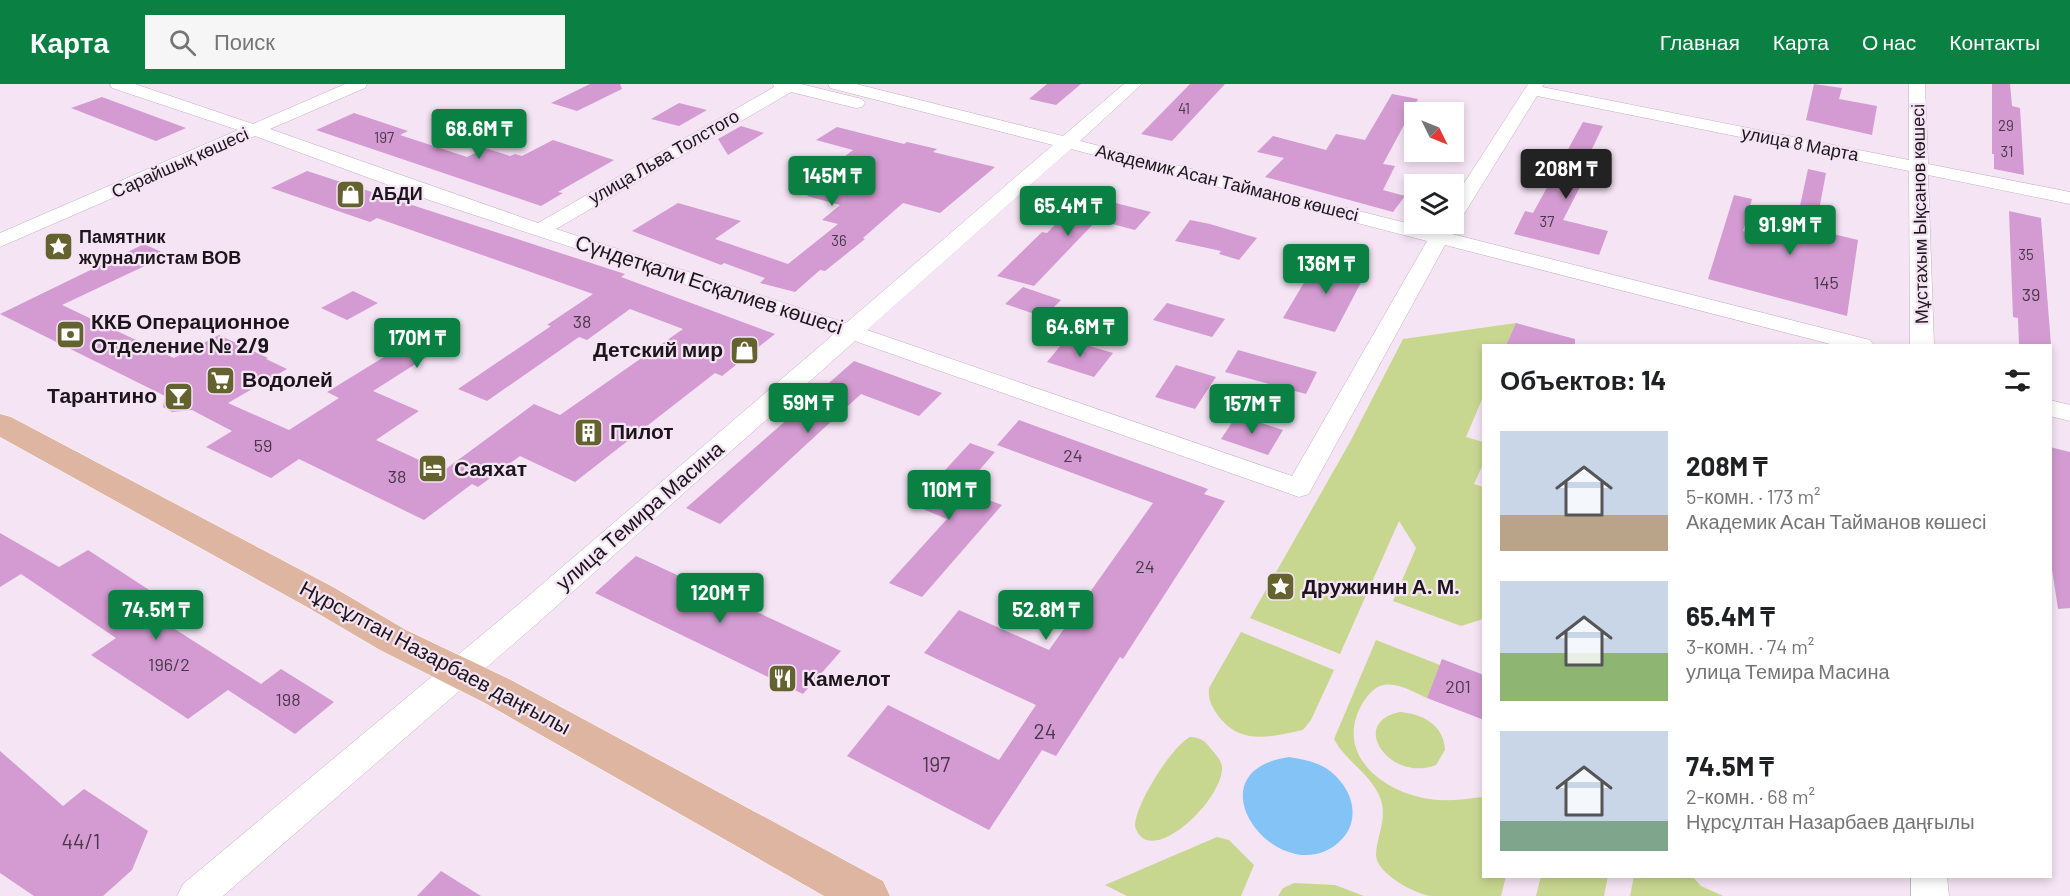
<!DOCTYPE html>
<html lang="ru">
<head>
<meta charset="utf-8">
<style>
  body { margin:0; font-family:Barlow,sans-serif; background:#f6f6f6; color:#202124; height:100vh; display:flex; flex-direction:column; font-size:22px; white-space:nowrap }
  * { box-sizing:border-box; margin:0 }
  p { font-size:20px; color:#757577 }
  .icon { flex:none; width:33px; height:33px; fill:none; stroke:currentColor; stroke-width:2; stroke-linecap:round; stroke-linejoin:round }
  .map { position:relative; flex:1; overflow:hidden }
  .side { position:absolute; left:1482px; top:260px; width:570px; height:534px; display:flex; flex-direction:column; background:#fff; border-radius:0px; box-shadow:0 3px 9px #0003 }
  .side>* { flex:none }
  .needle { width:39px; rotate:133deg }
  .tools { position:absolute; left:1404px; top:18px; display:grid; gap:12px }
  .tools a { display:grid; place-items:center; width:60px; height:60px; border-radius:0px; background:#fff; box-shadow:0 3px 9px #0003; font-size:30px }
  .price { position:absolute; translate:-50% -51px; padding:0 14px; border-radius:6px; background:#0b8043; color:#fff; font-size:20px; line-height:39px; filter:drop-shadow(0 2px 3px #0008) }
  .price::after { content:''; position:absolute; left:50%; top:36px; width:18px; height:14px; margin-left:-9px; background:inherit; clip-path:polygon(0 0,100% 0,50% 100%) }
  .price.current { background:#222; color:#fff }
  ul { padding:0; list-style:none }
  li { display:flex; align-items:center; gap:18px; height:150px; padding:0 18px }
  li span { display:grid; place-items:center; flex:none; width:168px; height:120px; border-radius:0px; color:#555 }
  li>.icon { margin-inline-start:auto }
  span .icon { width:72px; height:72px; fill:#fffc; stroke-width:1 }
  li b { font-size:26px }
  h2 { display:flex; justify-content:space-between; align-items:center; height:72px; padding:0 18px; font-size:26px }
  header { display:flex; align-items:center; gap:36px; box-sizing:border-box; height:84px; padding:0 30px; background:#0b8043; color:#fff }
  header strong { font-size:28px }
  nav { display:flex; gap:33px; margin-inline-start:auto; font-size:21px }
  .search { width:420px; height:54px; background:#f6f6f6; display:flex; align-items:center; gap:15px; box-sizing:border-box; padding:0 21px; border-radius:0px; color:#757577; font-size:22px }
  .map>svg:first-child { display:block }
  .green { fill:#c8d790 }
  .water { fill:#84c3f6 }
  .building { fill:#d39bd1 }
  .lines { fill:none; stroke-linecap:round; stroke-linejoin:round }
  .minor-casing { stroke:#c0b0c0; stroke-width:1 }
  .major-casing { stroke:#fff; stroke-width:1 }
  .minor { fill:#fff; fill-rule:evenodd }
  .major { fill:#deb5a1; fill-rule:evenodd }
  .labels { text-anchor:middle; stroke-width:4.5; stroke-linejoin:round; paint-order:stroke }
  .far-number-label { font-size:15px; fill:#4a3749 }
  .far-street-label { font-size:18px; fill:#1c161c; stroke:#f5e4f4 }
  .far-poi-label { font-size:18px; font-weight:bold; fill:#1c161c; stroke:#f5e4f4; text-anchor:start }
  .number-label { font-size:18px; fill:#4a3749 }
  .street-label { font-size:21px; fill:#1c161c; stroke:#f5e4f4 }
  .poi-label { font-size:21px; font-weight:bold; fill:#1c161c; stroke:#f5e4f4; text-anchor:start }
  .near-number-label { font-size:21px; fill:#4a3749 }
</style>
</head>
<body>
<header>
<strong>Карта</strong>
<div class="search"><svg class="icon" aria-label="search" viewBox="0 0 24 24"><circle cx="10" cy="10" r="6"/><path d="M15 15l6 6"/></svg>Поиск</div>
<nav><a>Главная</a><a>Карта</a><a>О нас</a><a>Контакты</a></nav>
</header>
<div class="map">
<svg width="2070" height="812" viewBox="0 0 2070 812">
  <rect width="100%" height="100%" fill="#f5e4f4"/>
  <path class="green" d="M1516 239 1506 261H1484L1483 313 1466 353 1483 358V380L1474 400 1483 403V535L1461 542 1393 517 1416 464 1399 437 1340 570 1250 534 1350 358 1403 255Z
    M1241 548 1334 586 1311 636 1303 646C1271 653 1239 662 1217 630 1211 621 1208 615 1209 604Z
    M1376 556 1440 581 1427 614C1415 609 1398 598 1384 601 1373 603 1366 613 1361 622 1335 671 1383 708 1429 715 1447 718 1465 715 1483 713L1484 792H1506L1501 812C1478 812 1454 812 1432 812 1416 811 1375 789 1376 770 1377 751 1387 736 1381 716 1372 690 1346 678 1334 655Z
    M1400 628C1423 630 1444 641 1445 666L1436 681C1391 699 1347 639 1400 628Z
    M1190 653C1201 653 1206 658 1212 666 1216 671 1221 676 1222 682 1225 715 1148 788 1135 742 1135 721 1171 663 1190 653Z
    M1217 753 1229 756 1254 781 1241 812H1127L1105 801Z
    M1541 792H1608L1604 812H1536Z
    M1634 792H1692L1701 802 1723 812H1630Z
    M1294 799 1335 801 1364 812H1278L1283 804Z"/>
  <path class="water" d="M1289 673C1301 675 1313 677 1324 683 1351 699 1365 736 1338 759 1279 809 1186 688 1289 673Z"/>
  <path class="building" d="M590 0H620L622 5 577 27 551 19Z
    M1047 0H1081L1056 21 1029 15Z
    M1190 0H1225L1172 57 1141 50Z
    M1814 0 1842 4 1839 15 1877 22 1872 51 1806 36Z
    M1992 0H2010L2012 22 2020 24 2024 91 1994 85V70H1992Z
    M1392 10 1418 15 1383 80 1395 82 1383 106 1405 112 1393 128 1265 93 1284 74 1257 68 1273 52 1326 66 1336 50 1365 56Z
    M102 13 186 44 156 57 71 24Z
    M679 19 707 26 679 42 651 35Z
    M354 29 408 47 400 51 467 73 485 64 510 72 515 70 522 72 553 56 614 76 558 108 563 109 541 122 316 46Z
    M1583 38 1603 42 1591 67 1598 68 1563 136 1608 147 1599 171 1514 150 1525 127 1533 129Z
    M741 42 764 49 728 71 718 55Z
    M837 43 904 60 907 58 937 65 933 68 995 83 940 129 903 119 863 154 865 155 825 187 820 186 795 208 760 199 765 194 724 179 721 181 632 147 678 119 741 137 715 155 788 180 838 140 822 136 840 121 807 112 845 84 834 81 853 66 816 56Z
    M1808 85 1826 89 1819 126 1832 129 1829 149 1858 156 1847 232 1708 195 1734 111 1752 115 1743 147 1792 159Z
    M307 87 625 190 621 193 775 250 722 292 715 289 575 398 520 372 478 403 472 400 424 436 299 375 271 394 206 363 232 347 192 326 172 328 163 323 165 312 0 230 144 160 168 171 62 221 174 274 219 251 268 274 266 275 287 285 228 319 289 346 339 314 327 308 433 243 458 253 373 307 419 327 376 356 443 387 534 320 560 331 683 245 630 225 587 256 579 253 487 317 458 305 551 242 547 241 593 210 377 134 370 138 271 104Z
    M1084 111 1151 128 1135 146 1097 136 1034 202 997 192 1042 148 1047 149Z
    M2009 127 2041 134 2051 261H2019L2018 234 2013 233Z
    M1190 136 1210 140 1257 154 1239 176 1219 170 1221 167 1175 157Z
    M1318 175 1367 187 1335 248 1283 234Z
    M1023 203 1061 216 1044 233 1005 220Z
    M353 207 378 219 347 236 321 224Z
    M1167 219 1225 235 1212 253 1153 236Z
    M1516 239 1575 255V261H1506Z
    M1066 255 1113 269 1094 293 1047 278Z
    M1238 266 1317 288 1306 310 1225 288Z
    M854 277 942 309 919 332 861 310 720 440 686 424Z
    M1176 281 1216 293 1195 325 1155 313Z
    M1237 331 1283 346 1268 371 1221 355Z
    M1019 336 1208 405 1204 410 1225 417 1123 575 1120 573 1056 672 1042 666 989 746 847 672 888 621 999 676 1036 621 924 569 959 526 1049 566 1153 419 997 361Z
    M970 359 995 368 962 406 1002 421 922 513 889 499 947 435 913 421Z
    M2050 363 2070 368V524L2058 525 2050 472Z
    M0 449 59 483 88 466 169 519 151 530 261 600 281 585 334 618 295 650 228 606 188 635 91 571 116 554 21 490 0 503Z
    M636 472 841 567 803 610 595 509Z
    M1442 575 1484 591V636L1427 614Z
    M0 667 63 722 84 705 148 747 132 786 103 812H34L0 789Z
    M441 787 481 812H417Z"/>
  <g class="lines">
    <defs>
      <path id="minor" d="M110 0H135L253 40 345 0H367L365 4 270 45 538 139 774 3 773 0H801L862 15 865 19 862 23 856 24 791 8 556 145 846 239 1053 61 830 4 828 0H856L1063 52 1124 0H1142L1080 57 1434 146 1437 140H1454V115L1528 0H1544L1542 3 1909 76V0H1925L1928 80 2070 108V120L1928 91 1934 261H1910L1909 87 1537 12 1464 130 1454 136 1457 140 1452 150 1870 256 1874 261H1834L1445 161 1312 404 1309 410 1299 413 855 257 541 536 223 812H177L183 800 519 520 834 250 432 117 255 52 0 163V149L238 46 112 4ZM1071 65 1427 157 1292 392 867 246Z
        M2050 316 2070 321V337L2050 332Z
        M1911 792H1947L1949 812H1911Z"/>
      <path id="major" d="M0 330 11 333 333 503 406 546 511 596 883 797 890 812H824L483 618 380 566 307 523 0 353Z"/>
    </defs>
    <use href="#minor" class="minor-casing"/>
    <use href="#major" class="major-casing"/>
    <use href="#minor" class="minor"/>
    <use href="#major" class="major"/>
  </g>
  <defs>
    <symbol id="shop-square" viewBox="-11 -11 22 22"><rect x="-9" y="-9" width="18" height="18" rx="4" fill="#64622f" stroke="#f5e4f4"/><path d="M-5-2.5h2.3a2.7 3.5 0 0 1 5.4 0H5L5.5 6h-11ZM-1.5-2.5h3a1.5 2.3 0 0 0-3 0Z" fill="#fff"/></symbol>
    <symbol id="sight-square" viewBox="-11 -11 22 22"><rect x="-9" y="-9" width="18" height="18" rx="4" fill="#64622f" stroke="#f5e4f4"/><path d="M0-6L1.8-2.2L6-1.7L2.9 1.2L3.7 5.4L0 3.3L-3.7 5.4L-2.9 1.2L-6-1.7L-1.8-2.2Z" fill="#fff"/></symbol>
    <symbol id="bank-square" viewBox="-11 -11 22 22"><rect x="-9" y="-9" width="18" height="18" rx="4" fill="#64622f" stroke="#f5e4f4"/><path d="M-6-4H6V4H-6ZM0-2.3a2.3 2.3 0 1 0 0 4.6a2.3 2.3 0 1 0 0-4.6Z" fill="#fff"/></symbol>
    <symbol id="supermarket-square" viewBox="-11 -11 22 22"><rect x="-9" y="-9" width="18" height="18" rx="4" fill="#64622f" stroke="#f5e4f4"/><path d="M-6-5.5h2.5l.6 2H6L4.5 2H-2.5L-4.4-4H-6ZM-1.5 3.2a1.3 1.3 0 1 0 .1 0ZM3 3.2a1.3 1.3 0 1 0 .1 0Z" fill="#fff"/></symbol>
    <symbol id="bar-square" viewBox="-11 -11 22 22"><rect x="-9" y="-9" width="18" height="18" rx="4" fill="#64622f" stroke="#f5e4f4"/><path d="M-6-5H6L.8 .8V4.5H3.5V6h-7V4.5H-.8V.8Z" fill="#fff"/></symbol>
    <symbol id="building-square" viewBox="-11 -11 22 22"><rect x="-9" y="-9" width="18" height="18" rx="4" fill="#64622f" stroke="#f5e4f4"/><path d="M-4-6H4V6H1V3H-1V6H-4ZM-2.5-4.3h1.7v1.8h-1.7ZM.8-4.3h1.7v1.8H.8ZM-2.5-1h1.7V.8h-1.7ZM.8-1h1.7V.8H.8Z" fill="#fff"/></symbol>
    <symbol id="hotel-square" viewBox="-11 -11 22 22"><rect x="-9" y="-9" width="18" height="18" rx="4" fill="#64622f" stroke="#f5e4f4"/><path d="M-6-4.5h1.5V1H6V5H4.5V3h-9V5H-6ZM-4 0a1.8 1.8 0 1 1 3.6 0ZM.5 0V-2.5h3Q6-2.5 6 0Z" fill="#fff"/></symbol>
    <symbol id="restaurant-square" viewBox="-11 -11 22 22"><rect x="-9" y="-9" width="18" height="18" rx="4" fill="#64622f" stroke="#f5e4f4"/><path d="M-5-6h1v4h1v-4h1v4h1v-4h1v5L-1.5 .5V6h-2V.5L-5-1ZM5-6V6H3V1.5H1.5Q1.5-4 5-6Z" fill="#fff"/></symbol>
  </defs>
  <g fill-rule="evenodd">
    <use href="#shop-square" x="334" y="94" width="33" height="33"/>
    <use href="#sight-square" x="42" y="146" width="33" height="33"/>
    <use href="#bank-square" x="54" y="234" width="33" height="33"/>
    <use href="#shop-square" x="728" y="250" width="33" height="33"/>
    <use href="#supermarket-square" x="204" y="280" width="33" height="33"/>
    <use href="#bar-square" x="162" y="296" width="33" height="33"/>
    <use href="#building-square" x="572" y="332" width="33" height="33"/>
    <use href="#hotel-square" x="416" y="368" width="33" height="33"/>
    <use href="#sight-square" x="1264" y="486" width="33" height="33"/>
    <use href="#restaurant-square" x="766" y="578" width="33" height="33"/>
  </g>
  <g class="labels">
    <g class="far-number-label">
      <text x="1184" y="30">41</text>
      <text x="2006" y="47">29</text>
      <text x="384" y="59">197</text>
      <text x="2007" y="73">31</text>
      <text x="1547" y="143">37</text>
      <text x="839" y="162">36</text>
      <text x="2026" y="176">35</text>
    </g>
    <g class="far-street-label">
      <text transform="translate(1800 60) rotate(11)" y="6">улица 8 Марта</text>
      <text transform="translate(664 73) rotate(-30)" y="6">улица Льва Толстого</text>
      <text transform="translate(180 79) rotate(-24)" y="6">Сарайшық көшесі</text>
      <text transform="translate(1227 99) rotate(14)" y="6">Академик Асан Тайманов көшесі</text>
      <text transform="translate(1920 130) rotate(-91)" y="6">Мұстахым Ықсанов көшесі</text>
    </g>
    <g class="far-poi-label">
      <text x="371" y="116">АБДИ</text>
      <text x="79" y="159">Памятник<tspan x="79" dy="21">журналистам ВОВ</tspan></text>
    </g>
    <g class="number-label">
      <text x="1826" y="205">145</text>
      <text x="2031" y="217">39</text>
      <text x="582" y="244">38</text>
      <text x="263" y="368">59</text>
      <text x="1073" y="378">24</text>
      <text x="397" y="399">38</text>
      <text x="1145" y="489">24</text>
      <text x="169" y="587">196/2</text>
      <text x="1458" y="609">201</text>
      <text x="288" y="622">198</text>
    </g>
    <g class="street-label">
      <text transform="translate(709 201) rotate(18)" y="7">Сүндетқали Есқалиев көшесі</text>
      <text transform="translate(640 432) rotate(-41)" y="7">улица Темира Масина</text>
      <text transform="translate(435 574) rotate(28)" y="7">Нұрсұлтан Назарбаев даңғылы</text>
    </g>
    <g class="poi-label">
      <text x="91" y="245">ККБ Операционное<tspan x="91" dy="24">Отделение № 2/9</tspan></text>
      <text x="723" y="273" text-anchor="end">Детский мир</text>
      <text x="242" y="303">Водолей</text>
      <text x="157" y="319" text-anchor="end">Тарантино</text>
      <text x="610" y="355">Пилот</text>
      <text x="454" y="392">Саяхат</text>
      <text x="1302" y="510">Дружинин А. М.</text>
      <text x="803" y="602">Камелот</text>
    </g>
    <g class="near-number-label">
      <text x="1045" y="655">24</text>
      <text x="936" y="688">197</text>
      <text x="81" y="765">44/1</text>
    </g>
  </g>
</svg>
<div class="tools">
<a><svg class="needle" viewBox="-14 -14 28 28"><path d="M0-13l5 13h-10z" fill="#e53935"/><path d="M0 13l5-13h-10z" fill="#757577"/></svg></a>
<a><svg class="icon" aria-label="layers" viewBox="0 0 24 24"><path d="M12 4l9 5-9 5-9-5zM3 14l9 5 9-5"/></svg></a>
</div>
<b class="price" style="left:479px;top:76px">68.6M ₸</b>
<b class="price current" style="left:1566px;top:116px">208M ₸</b>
<b class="price" style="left:832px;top:123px">145M ₸</b>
<b class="price" style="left:1068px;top:153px">65.4M ₸</b>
<b class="price" style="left:1790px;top:172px">91.9M ₸</b>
<b class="price" style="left:1326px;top:211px">136M ₸</b>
<b class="price" style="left:1080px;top:274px">64.6M ₸</b>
<b class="price" style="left:417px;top:285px">170M ₸</b>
<b class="price" style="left:808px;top:350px">59M ₸</b>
<b class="price" style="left:1252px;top:351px">157M ₸</b>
<b class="price" style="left:949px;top:437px">110M ₸</b>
<b class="price" style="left:720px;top:540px">120M ₸</b>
<b class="price" style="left:156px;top:557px">74.5M ₸</b>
<b class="price" style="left:1046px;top:557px">52.8M ₸</b>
<section class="side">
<h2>Объектов: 14<svg class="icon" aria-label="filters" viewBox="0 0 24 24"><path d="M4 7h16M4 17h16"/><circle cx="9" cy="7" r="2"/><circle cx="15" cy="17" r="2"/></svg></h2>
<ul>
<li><span style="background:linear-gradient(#c9d6e8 70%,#b9a48a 0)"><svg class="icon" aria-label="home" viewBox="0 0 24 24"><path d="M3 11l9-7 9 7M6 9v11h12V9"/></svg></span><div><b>208M ₸</b><p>5-комн. · 173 m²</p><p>Академик Асан Тайманов көшесі</p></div></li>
<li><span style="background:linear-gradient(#c9d6e8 60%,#8fb573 0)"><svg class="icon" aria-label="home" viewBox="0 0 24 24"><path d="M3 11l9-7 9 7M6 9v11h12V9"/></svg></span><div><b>65.4M ₸</b><p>3-комн. · 74 m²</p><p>улица Темира Масина</p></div></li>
<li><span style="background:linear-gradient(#c9d6e8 75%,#7fa58c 0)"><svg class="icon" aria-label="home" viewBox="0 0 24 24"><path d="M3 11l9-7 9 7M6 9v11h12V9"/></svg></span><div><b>74.5M ₸</b><p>2-комн. · 68 m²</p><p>Нұрсұлтан Назарбаев даңғылы</p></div></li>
</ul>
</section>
</div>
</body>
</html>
